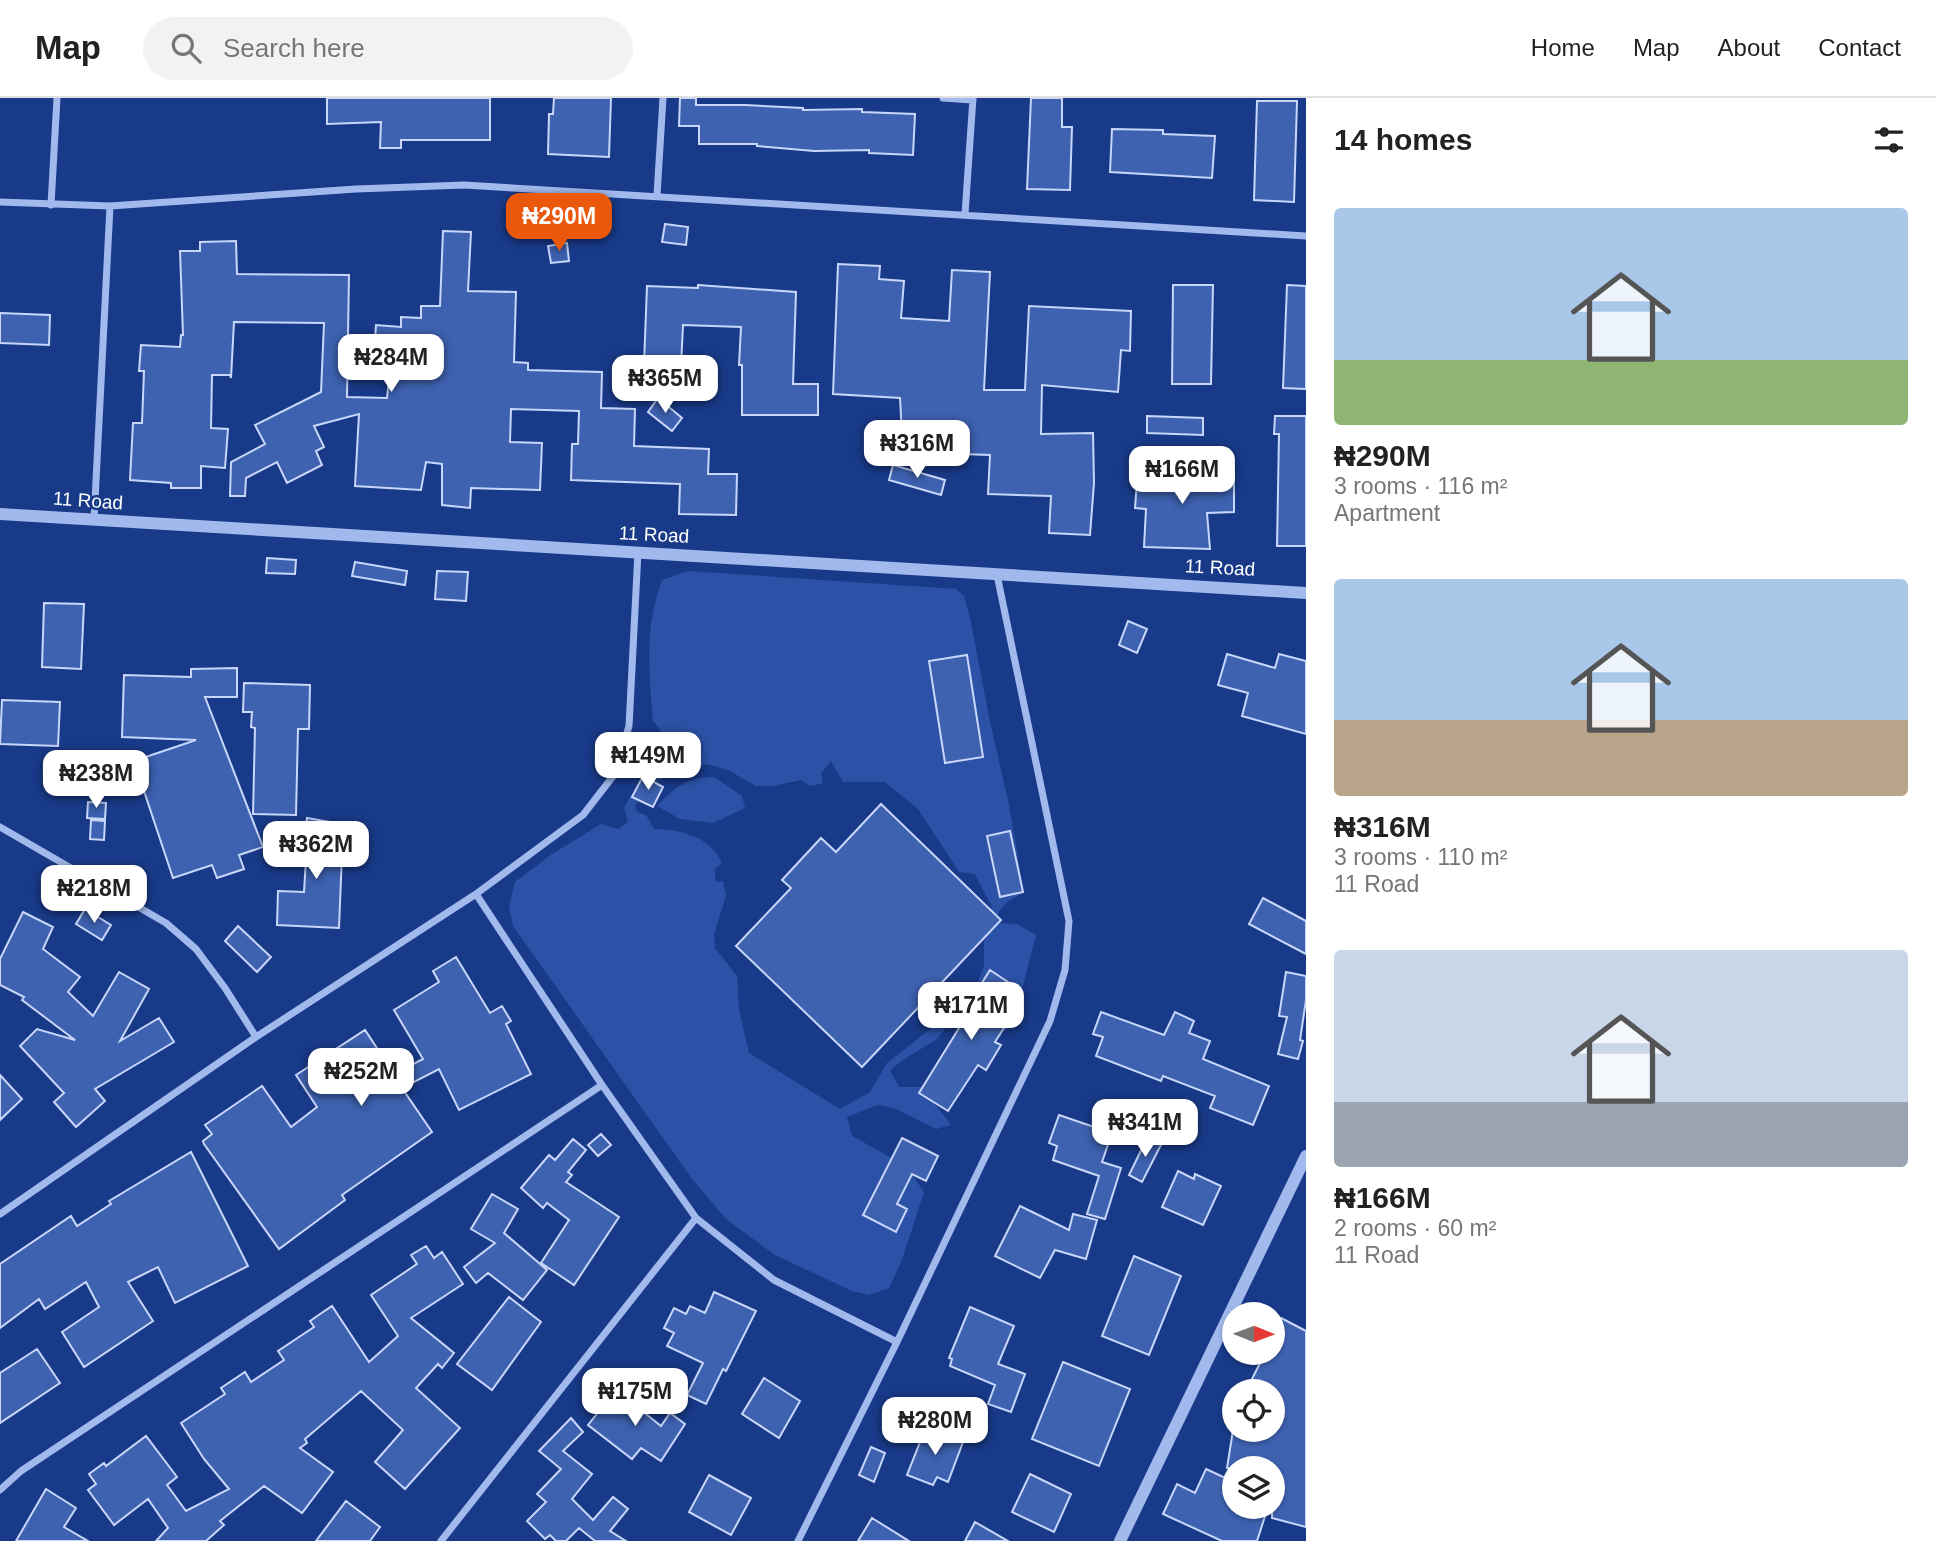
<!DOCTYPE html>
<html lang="en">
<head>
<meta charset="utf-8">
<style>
  body { margin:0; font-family:Helvetica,sans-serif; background:#f2f2f2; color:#222; height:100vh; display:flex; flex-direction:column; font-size:26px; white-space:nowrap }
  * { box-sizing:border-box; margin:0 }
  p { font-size:23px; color:#767676 }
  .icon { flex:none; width:38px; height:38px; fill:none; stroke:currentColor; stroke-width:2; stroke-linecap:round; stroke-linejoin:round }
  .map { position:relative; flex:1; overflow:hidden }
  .sheet { display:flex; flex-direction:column; background:#fff; width:630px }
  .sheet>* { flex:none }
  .needle { width:46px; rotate:91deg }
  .controls { position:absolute; left:1222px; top:1204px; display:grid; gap:14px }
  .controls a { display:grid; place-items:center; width:63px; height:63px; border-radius:50%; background:#fff; box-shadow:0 2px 5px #0004; font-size:35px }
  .price { position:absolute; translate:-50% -60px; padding:0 16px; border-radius:14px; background:#fff; color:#222; font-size:23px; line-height:46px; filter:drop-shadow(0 2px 4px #0008) }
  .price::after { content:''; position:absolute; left:50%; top:42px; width:21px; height:16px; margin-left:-10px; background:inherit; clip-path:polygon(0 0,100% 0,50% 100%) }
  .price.selected { background:#ea580c; color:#fff }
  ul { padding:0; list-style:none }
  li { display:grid; align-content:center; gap:14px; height:371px; padding:0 28px }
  li span { display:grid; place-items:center; height:217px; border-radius:7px; color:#555 }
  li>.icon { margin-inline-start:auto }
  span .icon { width:126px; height:126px; fill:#fffc; stroke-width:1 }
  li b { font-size:30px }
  h2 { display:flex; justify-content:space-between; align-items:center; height:84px; padding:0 28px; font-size:30px }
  header { display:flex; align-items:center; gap:42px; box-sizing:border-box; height:98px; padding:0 35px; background:#fff; border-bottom:2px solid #e0e0e0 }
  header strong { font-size:33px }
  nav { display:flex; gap:38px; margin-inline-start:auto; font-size:24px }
  .search { width:490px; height:63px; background:#f2f2f2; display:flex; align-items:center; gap:18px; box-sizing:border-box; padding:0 24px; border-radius:38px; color:#767676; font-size:26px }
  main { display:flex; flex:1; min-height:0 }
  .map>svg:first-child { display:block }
  .green { fill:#2c52a7; fill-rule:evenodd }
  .building { fill:#3e61b0; stroke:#c8d7f9; stroke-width:2 }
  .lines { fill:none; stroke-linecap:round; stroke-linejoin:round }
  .minor { stroke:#a2b9ed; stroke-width:7 }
  .tertiary { stroke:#a2b9ed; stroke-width:12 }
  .labels { text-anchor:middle; stroke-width:5; stroke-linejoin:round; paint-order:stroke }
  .street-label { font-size:19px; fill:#fff; stroke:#193a89 }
</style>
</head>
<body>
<header>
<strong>Map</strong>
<div class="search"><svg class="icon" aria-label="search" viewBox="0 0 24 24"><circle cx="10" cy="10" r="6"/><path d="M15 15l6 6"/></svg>Search here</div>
<nav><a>Home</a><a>Map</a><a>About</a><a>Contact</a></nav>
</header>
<main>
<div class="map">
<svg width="1306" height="1443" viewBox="0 0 1306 1443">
  <rect width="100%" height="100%" fill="#193a89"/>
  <path class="green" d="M688 473 956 491 964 498 970 519 989 619 1009 707 1024 795C1007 802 1000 808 994 825L1017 826 1036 837 1015 919 1006 933 989 934 981 905 972 899 936 942 907 959 890 972 899 989H922L951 1027 936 1031 894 1010 877 1007 847 1019 852 1038 906 1068 924 1094 902 1162 889 1190 869 1197 852 1193 775 1157 726 1121 692 1081 513 828 509 809 515 784 552 756 601 726 618 731 628 724 624 710 631 697 653 685C658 662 672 641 653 623 649 573 644 531 662 482ZM831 663 843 684H885L918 711 959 774 975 776 992 809 984 839V868L977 886 952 914 887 965 870 994 840 1011 749 955 739 912 737 878 715 850 714 836 726 798 723 783 717 784 715 780V771L722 765C711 739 680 731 654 731L646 717 637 714 635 707 659 682 707 666 728 672 756 688H773L801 682 810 688 823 685 821 675Z
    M714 679 742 698 745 710 713 725 680 721 657 708C677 688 685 680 714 679Z"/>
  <path class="building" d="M327 0H490V42H401V50H380L381 24 327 26Z
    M554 0H611L609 59 548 56 549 16H553Z
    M680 0H696V7H745L803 10V12L862 11V14L915 16 913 57 869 55V52L814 53 757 48V46H699V28H679Z
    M1031 0H1062V29H1072L1070 92 1027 91Z
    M1257 3H1297L1294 104 1254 102Z
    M1112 31 1163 32V36L1215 38 1212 80 1110 74Z
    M665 126 688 129 686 147 662 144Z
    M443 133 471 134 468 193 516 194 514 264 528 265V272L602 274 601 310 635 311 634 348 709 351 708 376H737L736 417 679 416 680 386 571 382 572 346H578L579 313 511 311 510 344 542 345 540 392 471 390 470 410 442 407V366L426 364 421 392 355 388 359 316 314 328 324 349 316 353 322 367 287 385 277 364 246 380 245 398H230L231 364 265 346 255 327 321 294 324 225 234 224 231 280 230 277H212L211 330 228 331 225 370 201 368V390H171V385L130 382 133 325H142L144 273H139L141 247 180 249 181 237H183L180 153H200V144L236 143 237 176 349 177 347 299 387 300 393 243 375 242 376 227 401 229V219L421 220V208H440Z
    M567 145 569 163 551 165 548 148Z
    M838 166 880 168 879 181 904 183 901 220 949 223 952 172 990 174 984 292H1025L1029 208 1131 213 1130 253 1121 252 1118 294 1042 287 1041 336 1093 335 1094 385 1090 437 1049 435 1051 398 988 396 990 357 903 354 900 300 833 296Z
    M698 187 796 194 793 286H818V317H742V267H739L741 229 683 227 681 268 644 266 647 188 698 190Z
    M1173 187H1213L1211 286H1172Z
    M1287 187 1306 188V291L1283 290Z
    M0 215 50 217 49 247 0 245Z
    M658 300 682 320 672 333 648 314Z
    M1147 318 1203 320V337L1147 335Z
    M1275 318H1306V448H1277L1279 336H1274Z
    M893 367 945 382 941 397 889 382Z
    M1138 370 1185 374H1234V414L1207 415 1210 451 1144 449 1146 411 1135 410Z
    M267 460 296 462 295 476 266 475Z
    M355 464 407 473 405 487 352 478Z
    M437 473 468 474 466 503 435 501Z
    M44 505 84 506 81 571 42 569Z
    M1128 523 1147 531 1137 555 1119 547Z
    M1227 556 1275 570 1279 556 1306 563V636L1242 618 1248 595 1218 587Z
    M967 557 983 659 945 665 929 563Z
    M237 570V599H205L263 749 239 757 244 771 217 780 212 767 173 780 134 663 196 642 122 639 124 577 191 579V571Z
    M244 585 310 587 309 631H298L296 717 253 716 255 630 251 629 252 614H243Z
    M2 602 60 604 58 648 0 646Z
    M643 678 663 689 653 709 632 699Z
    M88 704 106 705 105 721 87 720Z
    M881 706 1001 822 862 969 736 848 791 790 782 782 821 740 836 754Z
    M307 720 342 726 337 756H342L339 830 277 827 278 793 304 794 307 743H303Z
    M91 722 105 723 104 742 90 741Z
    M1010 733 1023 794 1000 799 987 738Z
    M1263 800 1306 823V856L1249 826Z
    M85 811 111 827 102 842 76 826Z
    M23 814 53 829 43 851 80 879 68 894 93 918 119 874 149 891 120 943 159 920 174 944 95 991 105 1003 76 1029 54 1004 64 995 20 948 37 931 75 942 22 902 24 899 0 887V861Z
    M238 828 271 859 257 874 225 843Z
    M456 859 490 915 502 908 511 923 506 926 531 976 459 1012 439 971 402 990 432 1034 342 1097 345 1102 279 1151 204 1046 203 1043 212 1036 205 1027 262 988 291 1029 317 1009 296 977 365 932 394 976 423 961 394 912 439 884 433 873Z
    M990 872 1014 888 1000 911 1011 919 995 944 1001 947 986 972 978 967 948 1013 919 995 964 922 960 920Z
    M1286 874 1306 878V902L1300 942 1303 943 1298 961 1278 956 1287 919 1279 918Z
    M1101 914 1164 937 1175 914 1194 923 1189 935 1210 943 1203 961 1269 988 1253 1027 1210 1010 1215 998 1163 978 1161 983 1096 958 1103 939 1093 936Z
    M0 977 22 1001 0 1022Z
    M1059 1017 1112 1035 1102 1064 1121 1070 1105 1121 1087 1116 1099 1078 1053 1062 1057 1048 1049 1045Z
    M601 1036 611 1047 598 1058 588 1047Z
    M1148 1038 1162 1045 1142 1084 1129 1077Z
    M902 1040 938 1058 926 1083 912 1076 897 1106 907 1111 896 1134 863 1117Z
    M573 1041 586 1052 568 1074 572 1077 566 1084 619 1119 574 1187 541 1165 569 1122 547 1105 543 1110 521 1090 549 1057 555 1062Z
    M191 1054 248 1168 175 1205 158 1169 128 1184 153 1223 84 1269 62 1234 99 1209 86 1184 45 1211 39 1201 0 1230V1166L71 1118 77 1128 111 1106 109 1103Z
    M1178 1073 1194 1081 1195 1076 1221 1088 1203 1127 1162 1109Z
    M492 1096 518 1111 504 1135 547 1172 523 1202 488 1175 476 1185 464 1169 495 1145 471 1131Z
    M1020 1108 1069 1132 1073 1116 1097 1122 1086 1161 1055 1152 1040 1180 995 1158Z
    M426 1148 434 1160 442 1154 463 1186 411 1220 454 1255 442 1270 438 1266 416 1290 460 1330 405 1391 375 1364 403 1332 361 1293 305 1341 307 1345 300 1350 333 1374 302 1415 264 1388 220 1423 224 1427 206 1443H156L168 1430 148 1401 114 1427 88 1392 96 1386 89 1376 104 1365 106 1368 146 1338 177 1379 167 1387 186 1413 229 1391 204 1361 181 1325 225 1296 221 1290 245 1274 251 1284 284 1262 278 1253 314 1229 310 1223 332 1208 369 1264 398 1238 371 1197 417 1166 411 1157Z
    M1134 1158 1181 1178 1149 1257 1102 1238Z
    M714 1194 756 1213 726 1273 723 1271 706 1306 687 1297 703 1265 667 1248 674 1235 664 1230 674 1210 686 1216 690 1208 705 1215Z
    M509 1199 541 1224 492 1292 457 1266Z
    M970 1209 1014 1228 998 1266 1025 1276 1011 1314 988 1306 995 1287 950 1268 952 1261 949 1260Z
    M1281 1220 1306 1233V1429L1272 1420V1370H1227L1233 1332H1272V1293H1246L1265 1255H1272V1239Z
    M37 1251 60 1285 0 1325V1275Z
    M1063 1264 1130 1291 1099 1368 1032 1341Z
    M764 1280 800 1303 779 1340 742 1316Z
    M616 1292 661 1328 670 1315 685 1326 661 1363 641 1350 632 1361 588 1327Z
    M571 1320 583 1334 563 1353 592 1376 572 1401 593 1422 613 1399 628 1411 610 1433 626 1443H595L579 1430 566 1443H556L550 1437 545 1441 527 1423 546 1404 537 1396 561 1371 539 1353Z
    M926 1329 963 1344 948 1384 937 1379 933 1387 907 1377Z
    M871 1349 885 1355 874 1384 859 1377Z
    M1206 1371 1234 1384V1409H1268L1257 1443H1222L1163 1416 1177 1386 1195 1395Z
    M1030 1376 1071 1396 1054 1434 1012 1414Z
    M709 1377 751 1400 731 1437 689 1414Z
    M46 1391 76 1410 64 1429 88 1443H16Z
    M346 1403 380 1429 370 1443H316Z
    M872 1420 909 1443H858Z
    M975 1424 1008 1443H965Z"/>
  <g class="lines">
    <path class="minor" d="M943 0 973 2
      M657 97 663 0
      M0 104 110 108 356 91 464 87 1306 138
      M51 107 57 0
      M965 116 973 0
      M94 422 110 108
      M0 729 166 825 196 851 225 890 256 939
      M476 796 602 987 696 1120 774 1182 897 1244
      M0 1116 256 939 476 796 583 717 614 677 629 628 638 454
      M0 1392 21 1373 602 987
      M441 1443 696 1120
      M798 1443 897 1244 1050 923 1065 872 1069 823 997 477"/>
    <path class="tertiary" d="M0 416 1306 495
      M1120 1443 1306 1058"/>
  </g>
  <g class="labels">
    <g class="street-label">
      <text transform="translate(88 402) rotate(4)" y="7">11 Road</text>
      <text transform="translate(654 436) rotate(3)" y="7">11 Road</text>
      <text transform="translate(1220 469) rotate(3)" y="7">11 Road</text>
    </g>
  </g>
</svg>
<div class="controls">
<a><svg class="needle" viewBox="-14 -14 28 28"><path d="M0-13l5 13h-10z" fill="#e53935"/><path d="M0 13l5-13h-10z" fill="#767676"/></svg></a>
<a><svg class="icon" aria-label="locate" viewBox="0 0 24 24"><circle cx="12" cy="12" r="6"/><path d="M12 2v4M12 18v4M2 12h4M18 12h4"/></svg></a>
<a><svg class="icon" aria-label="layers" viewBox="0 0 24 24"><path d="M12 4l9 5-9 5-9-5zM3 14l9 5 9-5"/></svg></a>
</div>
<b class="price selected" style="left:559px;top:155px">₦290M</b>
<b class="price" style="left:391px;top:296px">₦284M</b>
<b class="price" style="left:665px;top:317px">₦365M</b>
<b class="price" style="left:917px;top:382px">₦316M</b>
<b class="price" style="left:1182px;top:408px">₦166M</b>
<b class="price" style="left:648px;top:694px">₦149M</b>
<b class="price" style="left:96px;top:712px">₦238M</b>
<b class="price" style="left:316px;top:783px">₦362M</b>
<b class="price" style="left:94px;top:827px">₦218M</b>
<b class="price" style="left:971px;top:944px">₦171M</b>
<b class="price" style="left:361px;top:1010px">₦252M</b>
<b class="price" style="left:1145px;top:1061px">₦341M</b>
<b class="price" style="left:635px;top:1330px">₦175M</b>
<b class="price" style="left:935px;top:1359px">₦280M</b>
</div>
<section class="sheet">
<h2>14 homes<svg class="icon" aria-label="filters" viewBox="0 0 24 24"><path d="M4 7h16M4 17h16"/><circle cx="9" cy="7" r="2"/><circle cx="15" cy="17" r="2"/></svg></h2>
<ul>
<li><span style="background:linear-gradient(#a9c7e8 70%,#8fb573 0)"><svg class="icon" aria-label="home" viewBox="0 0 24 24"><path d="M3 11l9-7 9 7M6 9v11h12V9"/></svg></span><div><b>₦290M</b><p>3 rooms · 116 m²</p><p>Apartment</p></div></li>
<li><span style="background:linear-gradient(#a9c7e8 65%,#b9a48a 0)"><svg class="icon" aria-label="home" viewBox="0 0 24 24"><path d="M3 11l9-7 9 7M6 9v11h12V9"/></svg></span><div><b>₦316M</b><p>3 rooms · 110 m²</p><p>11 Road</p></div></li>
<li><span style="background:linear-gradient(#c9d6e8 70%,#9aa5b1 0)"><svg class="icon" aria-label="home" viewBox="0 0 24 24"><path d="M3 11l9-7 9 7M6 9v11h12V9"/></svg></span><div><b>₦166M</b><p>2 rooms · 60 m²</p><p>11 Road</p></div></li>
</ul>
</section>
</main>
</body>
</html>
